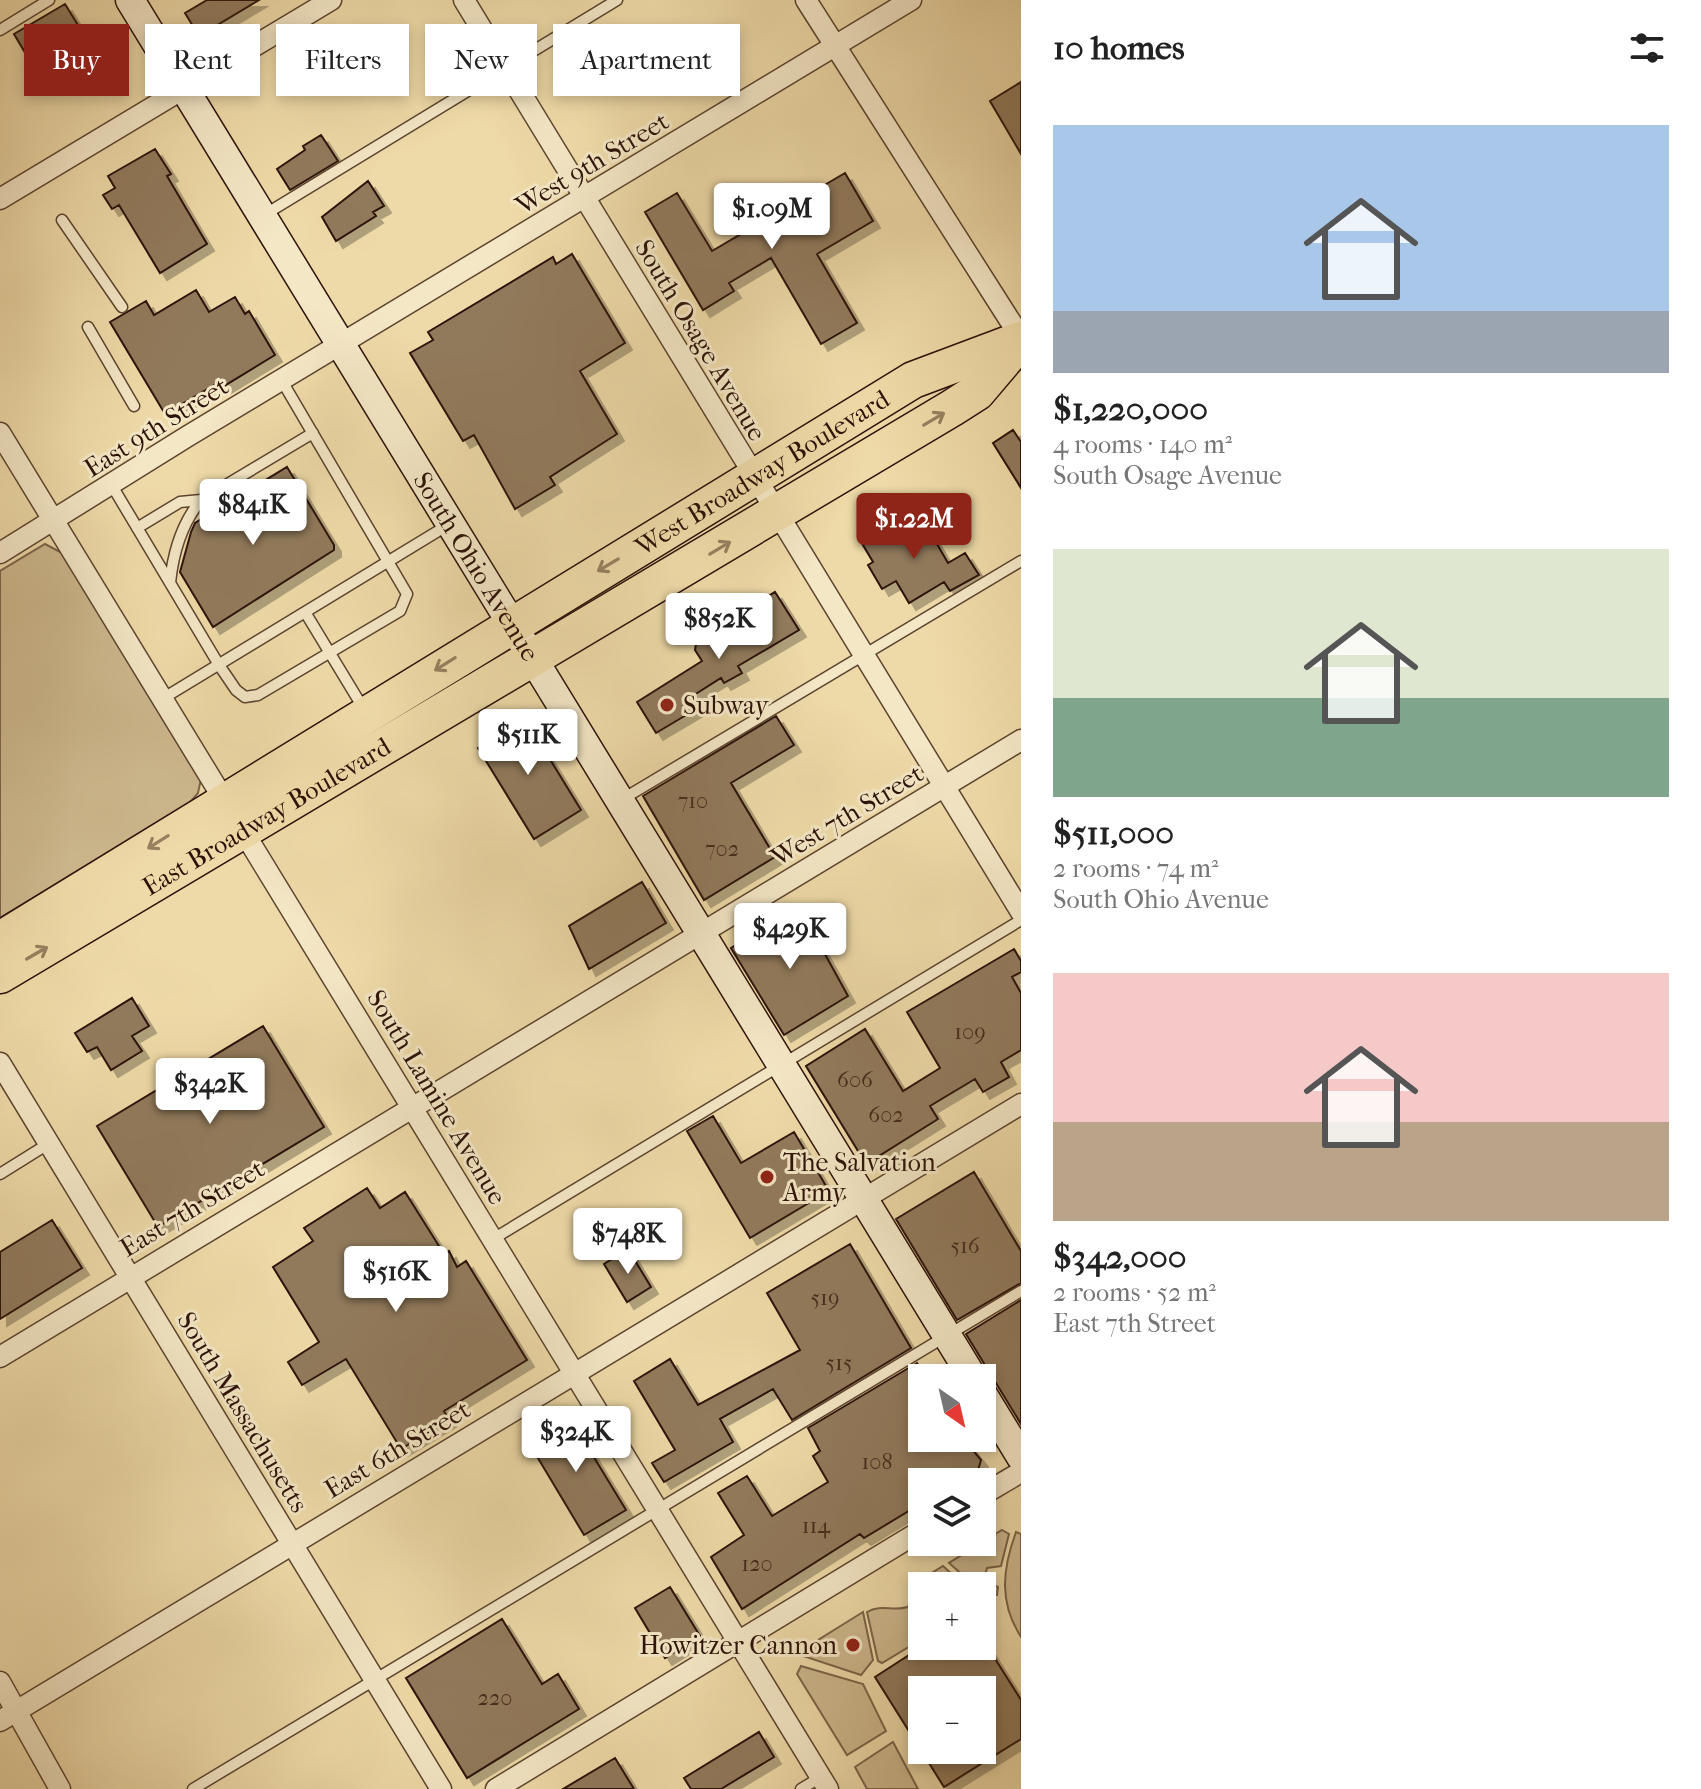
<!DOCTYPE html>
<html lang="en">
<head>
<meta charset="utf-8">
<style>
  body { margin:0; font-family:"IM FELL French Canon",serif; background:#f6f6f6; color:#222; height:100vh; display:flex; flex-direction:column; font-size:30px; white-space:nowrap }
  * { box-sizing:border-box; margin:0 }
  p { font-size:26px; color:#767676 }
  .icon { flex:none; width:44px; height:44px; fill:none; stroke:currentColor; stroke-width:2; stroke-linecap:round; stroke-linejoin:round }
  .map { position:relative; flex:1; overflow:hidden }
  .drawer { display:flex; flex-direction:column; background:#fff; width:680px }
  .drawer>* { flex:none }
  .top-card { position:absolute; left:24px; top:24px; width:760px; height:72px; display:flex; gap:16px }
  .needle { width:52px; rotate:146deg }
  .controls { position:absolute; left:908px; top:1364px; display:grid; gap:16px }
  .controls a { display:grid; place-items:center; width:88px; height:88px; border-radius:0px; background:#fff; box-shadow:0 4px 12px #0003; font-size:40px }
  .price { position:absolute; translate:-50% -68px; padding:0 18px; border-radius:8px; background:#fff; color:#222; font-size:26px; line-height:52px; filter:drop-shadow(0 2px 4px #0008) }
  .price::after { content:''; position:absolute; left:50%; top:48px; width:24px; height:18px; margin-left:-12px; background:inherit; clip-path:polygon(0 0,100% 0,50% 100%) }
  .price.current { background:#8f2418; color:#fff }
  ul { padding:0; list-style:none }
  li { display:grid; align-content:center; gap:16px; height:424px; padding:0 32px }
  li span { display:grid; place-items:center; height:248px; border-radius:0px; color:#555 }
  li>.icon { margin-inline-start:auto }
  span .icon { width:144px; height:144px; fill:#fffc; stroke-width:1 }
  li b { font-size:34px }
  h2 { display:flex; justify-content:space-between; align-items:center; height:96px; padding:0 32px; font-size:34px }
  .tag { padding:0 28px; border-radius:0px; background:#fff; box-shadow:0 4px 12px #0003; font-size:28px; line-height:72px }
  .tag.current { background:#8f2418; color:#fff }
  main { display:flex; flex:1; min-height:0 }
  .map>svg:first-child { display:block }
  .green { fill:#cdb88d; stroke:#7c654a; stroke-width:2 }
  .building { fill:#917a5b; stroke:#2c1208; stroke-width:2; fill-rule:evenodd; filter:url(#shadow) }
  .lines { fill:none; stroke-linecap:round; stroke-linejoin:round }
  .lane-casing { stroke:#5c4430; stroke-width:13 }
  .street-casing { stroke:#5c4430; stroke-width:23 }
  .secondary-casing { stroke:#2c1208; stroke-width:31 }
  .highway-casing { stroke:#2c1208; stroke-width:39 }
  .lane { stroke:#f4e7c6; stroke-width:10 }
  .street { stroke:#f4e7c6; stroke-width:20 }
  .secondary { stroke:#f4e7c6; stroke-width:28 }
  .highway { stroke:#eedaa8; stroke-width:36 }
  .oneway { stroke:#978060 }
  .poi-dot { fill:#8f2418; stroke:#f4e7c6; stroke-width:3 }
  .labels { text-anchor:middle; stroke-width:6; stroke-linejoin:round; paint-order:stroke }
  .number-label { font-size:22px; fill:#452c1d }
  .street-label { font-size:26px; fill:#2c1208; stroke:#f4e7c6 }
  .poi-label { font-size:26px; fill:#2c1208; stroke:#f4e7c6; text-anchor:start }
</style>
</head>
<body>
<main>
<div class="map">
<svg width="1021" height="1789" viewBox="0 0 1021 1789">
  <defs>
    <filter id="shadow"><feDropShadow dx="7" dy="7" stdDeviation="0" flood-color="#0004"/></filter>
  </defs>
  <rect width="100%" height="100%" fill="#eedaa8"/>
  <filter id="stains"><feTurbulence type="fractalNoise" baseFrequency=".0025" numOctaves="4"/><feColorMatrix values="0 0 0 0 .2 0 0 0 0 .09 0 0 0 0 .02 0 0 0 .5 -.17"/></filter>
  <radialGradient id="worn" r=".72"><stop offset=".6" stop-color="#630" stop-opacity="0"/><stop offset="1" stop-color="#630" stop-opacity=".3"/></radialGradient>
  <path class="green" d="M45 544 66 555 201 779 198 793 187 806 0 918V571Z
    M1002 1530 1009 1534 1001 1566 987 1568 984 1580 998 1587 997 1595H985L982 1586H975L949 1563Z
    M1016 1532 1021 1534V1637C999 1603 1002 1570 1016 1532Z
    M943 1566 965 1586H922V1639L882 1663 878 1661 867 1612C882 1603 895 1613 910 1606L922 1579Z
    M863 1612 873 1660 861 1675 800 1655 802 1650Z
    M801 1666 863 1684 886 1731 847 1755 797 1674Z
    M893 1742 918 1789H867L855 1767Z"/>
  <path class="building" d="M207 0H259L199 36 185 13Z
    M65 4 84 35 33 66 14 34Z
    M1021 82V154L990 101Z
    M321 135 338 161 290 190 277 169 305 150 303 146Z
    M155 149 171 174 167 176 207 244 160 273 119 205 112 209 103 195 115 188 108 176Z
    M845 173 873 221 817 254 857 323 821 344 771 258 729 283 734 291 703 310 645 212 677 193 712 251Z
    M368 181 384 206 373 212 376 216 336 241 322 217Z
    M572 254 625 343 580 371 617 434 550 477 555 485 515 509 474 435 463 441 410 353 433 340 428 332 553 257 556 264Z
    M196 290 209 312 235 297 245 314 249 311 275 355 224 386 221 381 165 414 110 322 146 301 154 315Z
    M1013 430 1021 442V488L993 443Z
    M287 467 334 545V550L213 627 180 572 191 532 195 523Z
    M897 518 907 533 926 525 948 563 965 553 979 575 950 591 944 582 909 603 896 581 882 589 868 565 873 562 860 540Z
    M775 592 799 630 738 666 742 673 724 683 721 678 691 697 698 708 656 733 637 702 702 661 695 650 697 638 717 626 755 632 743 612Z
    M776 716 794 745 731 783 775 857 704 900 643 796Z
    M511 719 516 726 526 720 581 810 534 839 478 748 486 743 482 737Z
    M642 882 666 923 589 969 569 926Z
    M799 907 848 996 784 1035 731 948Z
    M1014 949 1021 961V972L1012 977 1021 993V1050L1001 1062 1009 1077 983 1092 975 1079 930 1106 938 1119 866 1164 806 1066 865 1029 903 1091 940 1068 907 1012Z
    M132 998 149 1026 132 1036 142 1051 111 1070 97 1047 87 1052 75 1033Z
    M263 1026 324 1127 158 1227 97 1126Z
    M713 1116 741 1163 794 1132 829 1191 750 1238 687 1131Z
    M974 1172 1021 1251V1283L957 1320 896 1219Z
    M367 1188 380 1208 405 1192 444 1254 449 1251 457 1267 466 1261 527 1360 444 1411 449 1420 401 1449 346 1359 302 1385 288 1362 319 1342 273 1267 313 1241 304 1228Z
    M52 1220 82 1268 0 1319V1252Z
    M850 1244 911 1348 792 1420 773 1389 720 1419 733 1442 664 1482 652 1463 675 1450 634 1381 670 1359 698 1405 800 1350 767 1293Z
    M628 1249 651 1287 627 1302 604 1264Z
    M1021 1300V1424L966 1334Z
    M917 1363 922 1371V1438H963L981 1460 977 1474 964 1482H922V1503L864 1538 860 1534 742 1609 711 1557 744 1535 718 1493 747 1476 772 1516 828 1482 813 1456 820 1451 808 1428Z
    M567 1413 626 1510 584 1535 526 1438Z
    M670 1587 700 1636 665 1658 635 1608Z
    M502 1619 542 1684 558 1674 579 1709 467 1778 406 1678Z
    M923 1646H987L1021 1700V1739L944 1787 875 1677ZM922 1690H982V1750H922Z
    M759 1732 774 1757 721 1789H691L684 1778Z
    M615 1758 634 1789H563Z"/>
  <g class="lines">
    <defs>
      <path id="lane" d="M0 30 49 0
        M264 215 617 0
        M62 220 122 307
        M88 327 134 406
        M111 484 219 665 236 690 245 697 258 695 400 611 407 594 282 381
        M137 528 180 502 201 500
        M170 583C173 553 182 523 201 500L313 433
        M305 612 365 711
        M162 699 448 525
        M621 800 1021 561
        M0 1174 48 1144
        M493 1239 1021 920
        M193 1789 1021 1291
        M801 1789 821 1777"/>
      <path id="street" d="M464 0 1021 912
        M806 0 1021 338
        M0 199 331 0
        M0 433 828 1789
        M0 553 188 436 911 0
        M0 1063 441 1789
        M0 1357 1021 740
        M982 1495 1021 1472
        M0 1682 60 1789
        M0 1721 1021 1104
        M496 1789 922 1530"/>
      <g id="secondary">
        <path id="s1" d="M130 0 973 1378"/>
        <path d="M982 1393 1021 1457"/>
      </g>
      <g id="highway">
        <path id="s2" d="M0 940 913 380 1017 341"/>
        <path id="s3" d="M0 975 952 408 977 392 1021 340"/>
      </g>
    </defs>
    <use href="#lane" class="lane-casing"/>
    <use href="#street" class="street-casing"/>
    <use href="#secondary" class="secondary-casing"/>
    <use href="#highway" class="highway-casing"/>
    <use href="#lane" class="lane"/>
    <use href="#street" class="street"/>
    <use href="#secondary" class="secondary"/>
    <use href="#highway" class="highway"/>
  </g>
  <defs><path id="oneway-shaft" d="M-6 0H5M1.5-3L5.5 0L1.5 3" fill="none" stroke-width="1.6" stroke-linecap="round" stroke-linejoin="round" transform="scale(2)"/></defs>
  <g class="oneway">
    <use href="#oneway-shaft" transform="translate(934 419) rotate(-31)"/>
    <use href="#oneway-shaft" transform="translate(720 548) rotate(-31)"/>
    <use href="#oneway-shaft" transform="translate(608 565) rotate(149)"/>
    <use href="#oneway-shaft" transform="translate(445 664) rotate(148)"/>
    <use href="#oneway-shaft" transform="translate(158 842) rotate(148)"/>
    <use href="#oneway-shaft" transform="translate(37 953) rotate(-30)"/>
  </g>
  <g class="poi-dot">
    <circle cx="667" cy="705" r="8"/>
    <circle cx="767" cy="1177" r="8"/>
    <circle cx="853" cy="1645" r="8"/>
  </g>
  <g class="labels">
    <g class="number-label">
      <text x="693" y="808">710</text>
      <text x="722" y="856">702</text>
      <text x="970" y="1039">109</text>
      <text x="855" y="1087">606</text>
      <text x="886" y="1122">602</text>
      <text x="965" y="1253">516</text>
      <text x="825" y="1305">519</text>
      <text x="839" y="1370">515</text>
      <text x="877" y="1469">108</text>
      <text x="816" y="1533">114</text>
      <text x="757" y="1571">120</text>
      <text x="495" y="1705">220</text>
    </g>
    <g class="street-label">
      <text transform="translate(592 163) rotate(-31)" y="9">West 9th Street</text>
      <text transform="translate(701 340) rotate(59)" y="9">South Osage Avenue</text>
      <text transform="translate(156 427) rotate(-32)" y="9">East 9th Street</text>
      <text dy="9" stroke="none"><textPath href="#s2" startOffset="894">West Broadway Boulevard</textPath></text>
      <text dy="9" stroke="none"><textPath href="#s1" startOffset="664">South Ohio Avenue</textPath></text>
      <text transform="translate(847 815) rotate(-31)" y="9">West 7th Street</text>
      <text dy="9" stroke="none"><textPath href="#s3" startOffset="310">East Broadway Boulevard</textPath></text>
      <text transform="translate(437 1097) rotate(59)" y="9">South Lamine Avenue</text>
      <text transform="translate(192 1208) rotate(-31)" y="9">East 7th Street</text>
      <text transform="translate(243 1412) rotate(59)" y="9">South Massachusetts</text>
      <text transform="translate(397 1449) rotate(-31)" y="9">East 6th Street</text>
    </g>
    <g class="poi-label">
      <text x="683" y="714">Subway</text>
      <text x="783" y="1171">The Salvation<tspan x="783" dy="30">Army</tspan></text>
      <text x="837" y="1654" text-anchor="end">Howitzer Cannon</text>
    </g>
  </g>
  <rect width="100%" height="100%" filter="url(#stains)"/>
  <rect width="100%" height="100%" fill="url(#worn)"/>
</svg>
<div class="controls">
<a><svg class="needle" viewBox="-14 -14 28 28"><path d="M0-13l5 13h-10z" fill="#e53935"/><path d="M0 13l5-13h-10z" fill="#767676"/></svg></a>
<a><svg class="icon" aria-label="layers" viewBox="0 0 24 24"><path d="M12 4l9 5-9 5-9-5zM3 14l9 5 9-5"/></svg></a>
<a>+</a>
<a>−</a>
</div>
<b class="price" style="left:772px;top:251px">$1.09M</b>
<b class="price" style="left:253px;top:547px">$841K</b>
<b class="price current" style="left:914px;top:561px">$1.22M</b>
<b class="price" style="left:719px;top:661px">$852K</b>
<b class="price" style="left:528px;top:777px">$511K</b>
<b class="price" style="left:790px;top:971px">$429K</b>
<b class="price" style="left:210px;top:1126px">$342K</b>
<b class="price" style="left:628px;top:1276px">$748K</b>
<b class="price" style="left:396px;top:1314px">$516K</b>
<b class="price" style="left:576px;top:1474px">$324K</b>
<div class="top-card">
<a class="tag current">Buy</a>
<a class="tag">Rent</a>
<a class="tag">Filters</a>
<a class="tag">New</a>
<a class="tag">Apartment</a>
</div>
</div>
<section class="drawer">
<h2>10 homes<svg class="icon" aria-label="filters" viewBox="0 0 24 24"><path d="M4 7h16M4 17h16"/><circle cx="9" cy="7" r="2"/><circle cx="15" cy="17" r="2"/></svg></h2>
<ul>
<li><span style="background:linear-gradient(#a9c7e8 75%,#9aa5b1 0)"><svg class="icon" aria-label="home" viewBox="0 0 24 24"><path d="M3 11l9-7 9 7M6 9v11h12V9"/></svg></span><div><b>$1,220,000</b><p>4 rooms · 140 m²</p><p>South Osage Avenue</p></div></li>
<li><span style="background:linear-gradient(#dfe7d0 60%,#7fa58c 0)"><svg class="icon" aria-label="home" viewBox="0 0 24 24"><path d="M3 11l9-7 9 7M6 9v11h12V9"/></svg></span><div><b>$511,000</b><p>2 rooms · 74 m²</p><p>South Ohio Avenue</p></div></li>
<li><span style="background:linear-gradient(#f6c9c9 60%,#b9a48a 0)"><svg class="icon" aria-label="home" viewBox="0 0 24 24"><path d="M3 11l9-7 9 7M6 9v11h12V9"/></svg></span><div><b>$342,000</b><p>2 rooms · 52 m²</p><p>East 7th Street</p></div></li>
</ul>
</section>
</main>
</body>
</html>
